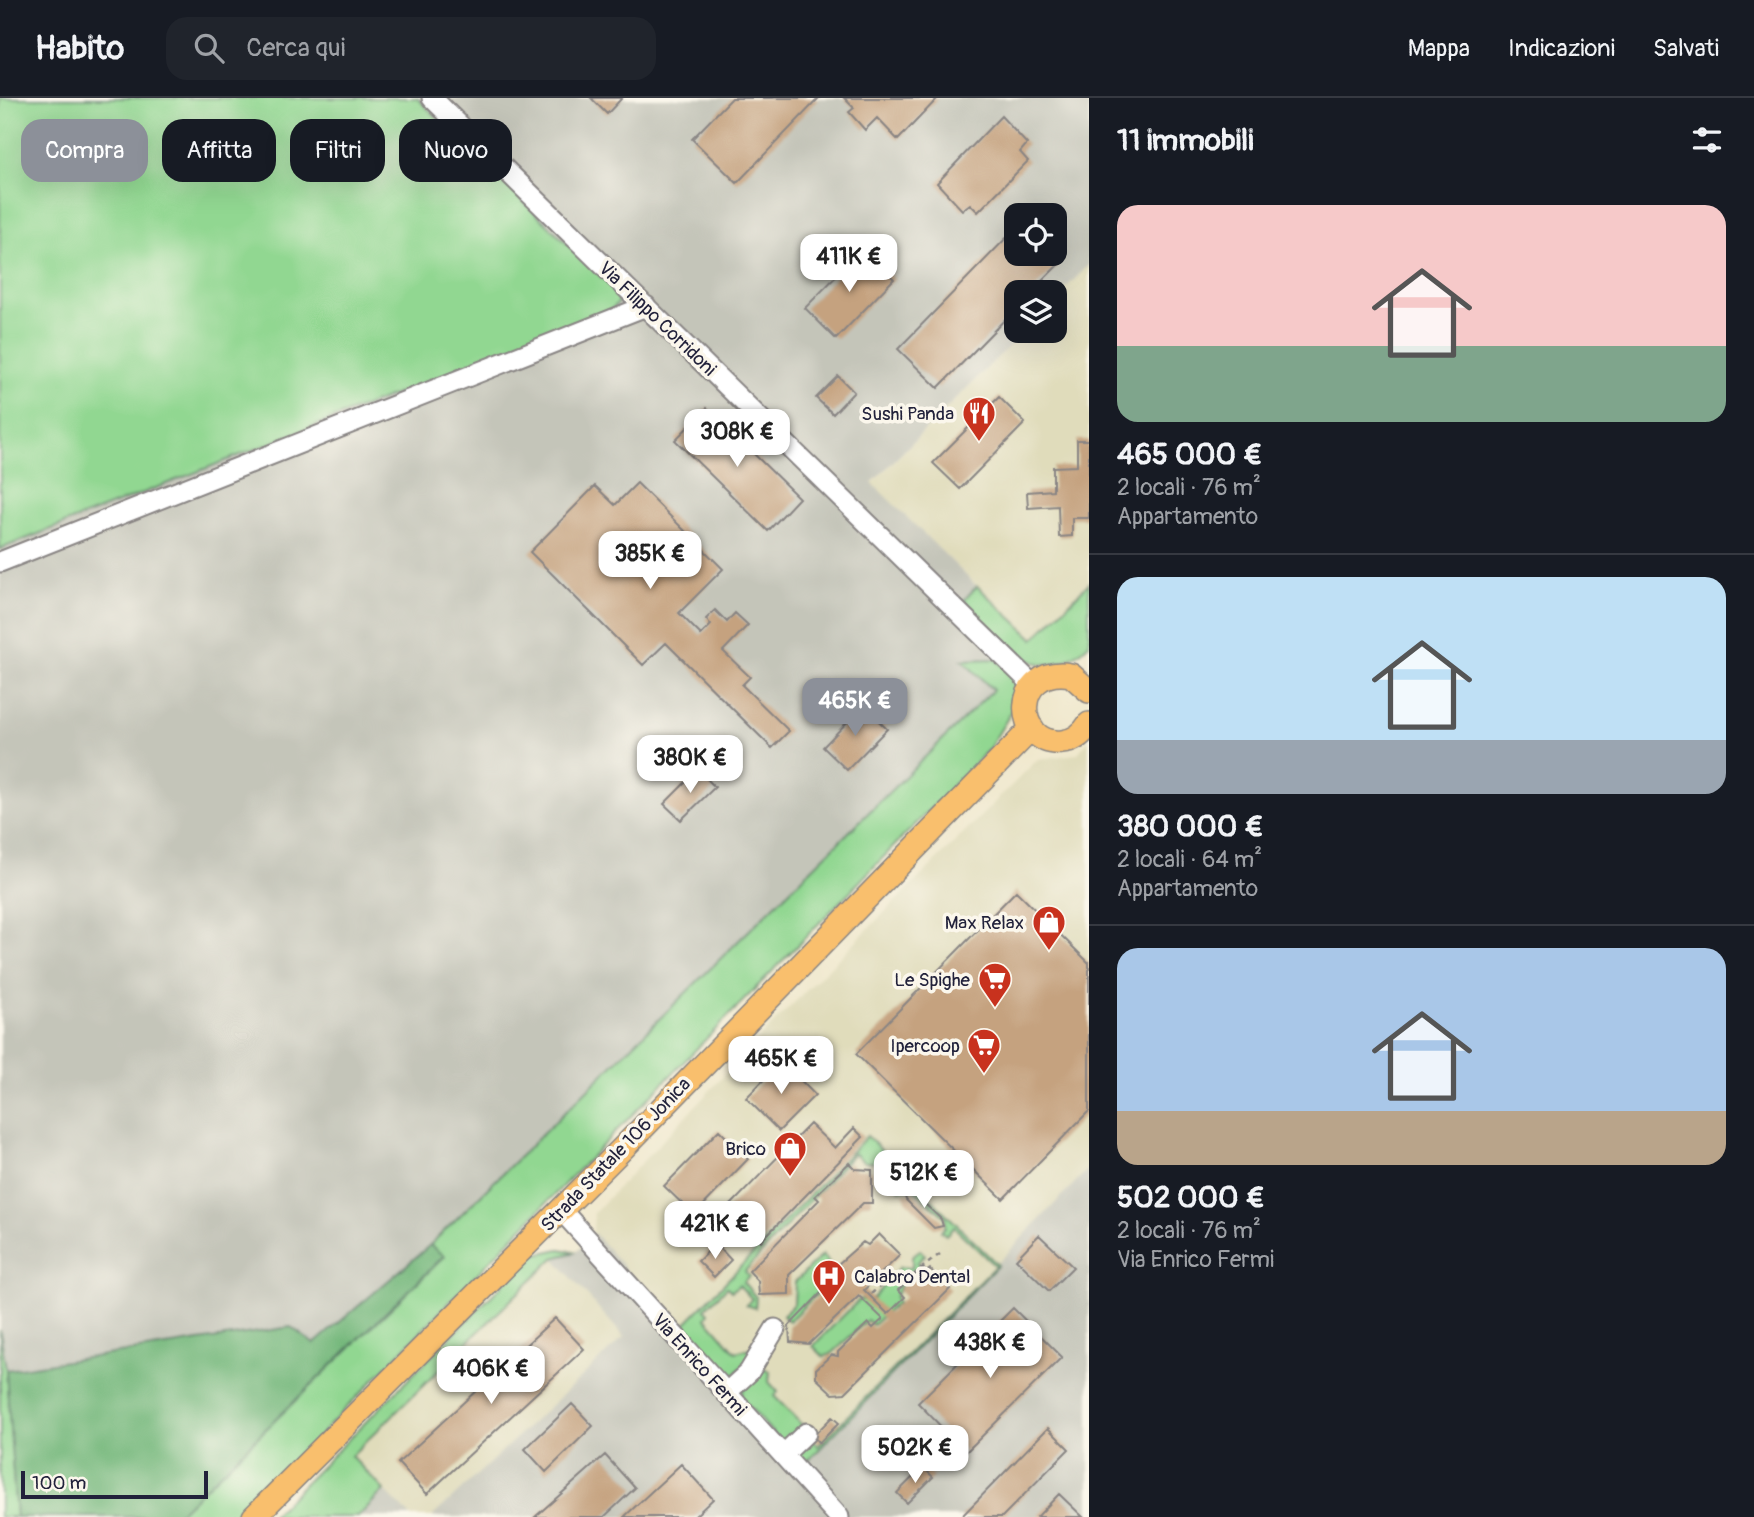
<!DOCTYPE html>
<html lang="it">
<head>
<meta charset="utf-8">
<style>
  body { margin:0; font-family:Pangolin,sans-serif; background:#20242c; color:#f1f3f6; height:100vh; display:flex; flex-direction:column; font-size:26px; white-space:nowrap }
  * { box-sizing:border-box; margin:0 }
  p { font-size:23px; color:#9ea1a6 }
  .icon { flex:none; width:38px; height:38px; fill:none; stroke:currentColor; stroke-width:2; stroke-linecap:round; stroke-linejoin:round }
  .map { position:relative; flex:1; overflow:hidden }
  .side { display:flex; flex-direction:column; background:#171b24; width:665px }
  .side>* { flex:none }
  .hud { position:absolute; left:21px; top:21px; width:665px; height:63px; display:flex; gap:14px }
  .fabs { position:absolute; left:1004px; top:105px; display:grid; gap:14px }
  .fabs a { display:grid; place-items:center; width:63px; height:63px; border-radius:14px; background:#171b24; box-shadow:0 7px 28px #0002; font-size:35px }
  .scale { position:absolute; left:21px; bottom:18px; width:187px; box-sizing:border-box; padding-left:7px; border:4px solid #22223b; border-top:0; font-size:19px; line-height:24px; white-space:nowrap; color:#22223b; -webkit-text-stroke:5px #fbf7ec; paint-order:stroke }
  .price { position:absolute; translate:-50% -60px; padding:0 16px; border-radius:14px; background:#fff; color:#222; font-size:23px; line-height:46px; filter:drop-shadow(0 2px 4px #0008) }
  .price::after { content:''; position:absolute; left:50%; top:42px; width:21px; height:16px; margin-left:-10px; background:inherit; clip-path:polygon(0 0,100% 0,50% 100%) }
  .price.active { background:#8c9099; color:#fff }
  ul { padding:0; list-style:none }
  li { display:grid; align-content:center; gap:14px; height:371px; padding:0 28px }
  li+li { border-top:2px solid #363941 }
  li span { display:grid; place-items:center; height:217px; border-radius:21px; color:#555 }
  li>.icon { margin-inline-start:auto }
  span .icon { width:126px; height:126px; fill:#fffc; stroke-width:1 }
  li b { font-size:30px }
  h2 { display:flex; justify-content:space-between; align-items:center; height:84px; padding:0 28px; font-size:30px }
  .chip { padding:0 24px; border-radius:21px; background:#171b24; box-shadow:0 7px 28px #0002; font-size:24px; line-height:63px }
  .chip.active { background:#8c9099; color:#fff }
  header { display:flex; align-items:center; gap:42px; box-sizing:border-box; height:98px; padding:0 35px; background:#171b24; border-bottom:2px solid #363941 }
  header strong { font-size:33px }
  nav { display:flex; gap:38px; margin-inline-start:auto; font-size:24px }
  .search { width:490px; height:63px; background:#20242c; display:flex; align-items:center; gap:18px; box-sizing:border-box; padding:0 24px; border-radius:21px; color:#9ea1a6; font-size:26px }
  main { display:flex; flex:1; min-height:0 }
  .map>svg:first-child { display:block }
  .built { fill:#e0dcbb }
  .industrial { fill:#c4c5b9; fill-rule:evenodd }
  .green { fill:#91d791; stroke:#5a7c66; stroke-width:2 }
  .forest { fill:#74b87b; stroke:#4b6d5b; stroke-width:2 }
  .building { fill:#c5a27f }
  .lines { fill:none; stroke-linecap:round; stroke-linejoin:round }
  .minor-casing { stroke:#898584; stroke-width:23 }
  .major-casing { stroke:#898584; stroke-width:26 }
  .path { stroke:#898584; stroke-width:2.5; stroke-dasharray:5 5; stroke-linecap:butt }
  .minor { stroke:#fff; stroke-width:19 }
  .major { stroke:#f9bf6d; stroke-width:23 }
  .labels { text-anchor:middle; stroke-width:7; stroke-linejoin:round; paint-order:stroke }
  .street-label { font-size:19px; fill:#22223b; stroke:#fbf7ec }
  .poi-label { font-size:19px; fill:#22223b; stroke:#fbf7ec; text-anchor:end }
</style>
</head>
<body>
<header>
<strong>Habito</strong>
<div class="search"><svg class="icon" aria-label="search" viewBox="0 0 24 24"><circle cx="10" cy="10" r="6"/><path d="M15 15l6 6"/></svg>Cerca qui</div>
<nav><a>Mappa</a><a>Indicazioni</a><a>Salvati</a></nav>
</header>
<main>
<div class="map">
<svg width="1089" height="1419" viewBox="0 0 1089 1419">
  <rect width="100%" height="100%" fill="#fbf7ec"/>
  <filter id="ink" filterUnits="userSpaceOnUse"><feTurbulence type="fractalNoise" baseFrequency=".0143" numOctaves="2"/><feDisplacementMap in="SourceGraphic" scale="14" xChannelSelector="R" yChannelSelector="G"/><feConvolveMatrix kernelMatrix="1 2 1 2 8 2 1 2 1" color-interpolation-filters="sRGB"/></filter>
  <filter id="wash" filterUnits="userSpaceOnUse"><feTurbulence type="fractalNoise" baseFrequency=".00686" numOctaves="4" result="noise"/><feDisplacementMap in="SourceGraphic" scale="28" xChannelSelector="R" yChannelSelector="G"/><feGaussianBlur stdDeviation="1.57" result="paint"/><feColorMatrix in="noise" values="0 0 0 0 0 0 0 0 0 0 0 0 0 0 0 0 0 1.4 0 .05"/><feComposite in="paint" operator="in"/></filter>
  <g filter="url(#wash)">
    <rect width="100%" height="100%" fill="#f0e8cd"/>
    <path class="built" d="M1089 167V485L1034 542 872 386 1024 233H1055V201Z
      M1089 642V1419H358L384 1392 350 1359 554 1160 576 1154 593 1135 594 1115 771 928 1038 661 1077 656Z"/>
    <path class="industrial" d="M417 0H1089V167L1055 201V194H1017V233H1024L872 385 977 488 964 503 1026 564 1013 577 963 562 993 591 442 1137 314 1246 291 1229 6 1272 0 1232V451L611 212 618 196ZM1017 117H1055V156H1017Z
      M1089 1070V1419H432L624 1239 554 1160 576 1154 594 1135 679 1232 801 1330 803 1368Z
      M384 1392 411 1419H358Z"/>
    <path class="green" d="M0 0H417L619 196 618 205 611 212 0 451Z
      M1089 485V546C1036 598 1001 539 964 502L977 488 1034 541Z
      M995 561 1013 577 1018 603 989 651 240 1419H175L444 1159 430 1147 993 592 962 562Z
      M867 1038 998 1167 803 1368 797 1358 811 1341 818 1348 995 1168 954 1129 946 1137 941 1133 945 1129V1119L914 1092H899L900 1077 885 1064H864L854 1055 745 1173 749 1178 743 1184 756 1199 755 1210 746 1207 752 1201 739 1187 732 1193 727 1189 705 1211 709 1215 706 1220 736 1254 754 1249 751 1260 728 1283 679 1232Z
      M560 1151 576 1154 554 1160 351 1358 384 1392 358 1419H271L532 1157Z
      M920 1152 925 1157 917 1165 921 1168 900 1187 895 1200 897 1205 873 1227 867 1222 833 1255 824 1259 813 1248 859 1202 873 1200 900 1169 912 1170V1158Z
      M822 1157 836 1172 820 1187 822 1191 789 1223 783 1218 794 1205 795 1184Z
      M0 1232 6 1272 16 1419H0Z
      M759 1270 770 1273 769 1284 778 1294 774 1298 803 1328 787 1342 778 1341 741 1299 743 1291Z"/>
    <path class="forest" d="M430 1147 444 1158 175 1419H16L6 1272 291 1229 314 1246Z"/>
    <g id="blocks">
      <path class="building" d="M591 0H622L607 16Z
        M732 0H819L737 85 692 41Z
        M844 0H938L898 42 877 20 865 32 849 14 854 10Z
        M1001 18 1027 46 1020 54 1028 63 978 114 970 106 962 112 937 85Z
        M1017 129V156H1046L1058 167 1031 194H1017V209L938 290 898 251Z
        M863 151 894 181 836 241 805 210Z
        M838 278 854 294 833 316 816 300Z
        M999 299 1025 325 960 391 933 365Z
        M707 310 799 400 768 433 675 342Z
        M1077 342H1089V420H1072V438L1059 439 1058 408 1028 410 1027 394 1053 392V369L1077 368Z
        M637 385 723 471 679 515 701 537 711 527 706 521 715 512 727 524 735 515 748 527 723 553 750 579 742 587 789 633 772 650 666 545 643 567 530 454 595 388 615 407Z
        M863 608 887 631 847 672 823 649Z
        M698 672 715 689 681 722 664 706Z
        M1016 793 1089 865V1013L1003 1101 856 956Z
        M782 963 815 997 779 1033 746 1000Z
        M810 1026 835 1050 854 1030 863 1039 761 1143 728 1110Z
        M719 1032 748 1061 694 1117 664 1088Z
        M849 1065 855 1071 872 1072V1105H863L789 1177V1196L759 1197 758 1183 749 1173 819 1102 815 1098Z
        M904 1095H913L941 1121 943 1128 934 1130 906 1102Z
        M879 1136 900 1157 864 1192 888 1216 905 1199 898 1192 923 1170 926 1174 930 1171 950 1191 845 1295 833 1296 816 1280V1271L831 1257 838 1258V1254L868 1225 873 1230 883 1221 859 1198 809 1246 790 1244 789 1228 826 1190 824 1187 840 1171 837 1167 863 1144 868 1147Z
        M1039 1137 1073 1169 1049 1193 1016 1161Z
        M716 1146 731 1162 714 1179 698 1163Z
        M1013 1210 1062 1259 966 1354 918 1305Z
        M555 1220 584 1251 427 1396 398 1365Z
        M572 1306 593 1328 546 1374 525 1351Z
        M832 1319 839 1325 819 1345 813 1338Z
        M1048 1330 1069 1351 1002 1419H961Z
        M605 1357 635 1390 604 1419H535Z
        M681 1366 713 1401 694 1419H624Z
        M923 1369 933 1379 907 1405 897 1395Z
        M1059 1396 1083 1419H1037Z"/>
    </g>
  </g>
  <g filter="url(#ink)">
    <use href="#blocks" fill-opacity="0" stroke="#898584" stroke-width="2"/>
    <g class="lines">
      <defs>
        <path id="minor" d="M432 0 1033 587
          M0 464 646 208
          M561 1112 839 1419
          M726 1295 749 1274 775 1231
          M783 1357 806 1335"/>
        <path id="major" d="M1089 593 1071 577C1011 567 1013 648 1062 644 1074 643 1083 636 1089 626
          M254 1419 624 1049 1032 630"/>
      </defs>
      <use href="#minor" class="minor-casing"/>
      <use href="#major" class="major-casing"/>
      <path class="path" d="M871 1196 886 1183 900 1187 940 1156"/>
      <use href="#minor" class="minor"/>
      <use href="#major" class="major"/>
    </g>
  </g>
  <defs>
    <symbol id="restaurant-pin" viewBox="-11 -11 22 30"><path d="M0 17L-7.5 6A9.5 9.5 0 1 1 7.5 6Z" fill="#c8321e" stroke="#fbf7ec"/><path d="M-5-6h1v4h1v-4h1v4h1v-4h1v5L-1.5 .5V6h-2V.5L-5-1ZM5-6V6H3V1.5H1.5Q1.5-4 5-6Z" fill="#fff"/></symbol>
    <symbol id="shop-pin" viewBox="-11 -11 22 30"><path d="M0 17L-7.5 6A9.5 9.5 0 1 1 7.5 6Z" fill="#c8321e" stroke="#fbf7ec"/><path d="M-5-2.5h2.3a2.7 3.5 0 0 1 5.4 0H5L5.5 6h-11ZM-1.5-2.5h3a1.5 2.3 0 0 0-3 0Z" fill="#fff"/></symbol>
    <symbol id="supermarket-pin" viewBox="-11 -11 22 30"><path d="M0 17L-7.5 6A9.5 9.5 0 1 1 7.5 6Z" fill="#c8321e" stroke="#fbf7ec"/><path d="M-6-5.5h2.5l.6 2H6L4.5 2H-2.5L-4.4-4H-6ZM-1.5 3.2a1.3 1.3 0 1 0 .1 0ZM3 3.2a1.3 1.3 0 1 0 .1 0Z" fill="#fff"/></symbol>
    <symbol id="hospital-pin" viewBox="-11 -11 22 30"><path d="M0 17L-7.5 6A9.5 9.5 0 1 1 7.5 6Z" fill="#c8321e" stroke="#fbf7ec"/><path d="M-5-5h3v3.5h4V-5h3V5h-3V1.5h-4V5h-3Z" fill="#fff"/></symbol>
  </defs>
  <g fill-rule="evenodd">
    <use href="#restaurant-pin" x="960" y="296" width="38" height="52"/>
    <use href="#shop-pin" x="1030" y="805" width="38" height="52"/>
    <use href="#supermarket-pin" x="976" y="862" width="38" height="52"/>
    <use href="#supermarket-pin" x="965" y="928" width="38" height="52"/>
    <use href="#shop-pin" x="771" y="1031" width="38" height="52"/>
    <use href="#hospital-pin" x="810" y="1159" width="38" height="52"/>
  </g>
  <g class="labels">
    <g class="street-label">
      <text transform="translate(658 220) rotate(44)" y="7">Via Filippo Corridoni</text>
      <text transform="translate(615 1056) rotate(-46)" y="7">Strada Statale 106 Jonica</text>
      <text transform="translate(700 1266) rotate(48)" y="7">Via Enrico Fermi</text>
    </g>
    <g class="poi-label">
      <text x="954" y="322">Sushi Panda</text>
      <text x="1024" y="831">Max Relax</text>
      <text x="970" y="888">Le Spighe</text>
      <text x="960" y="954">Ipercoop</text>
      <text x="766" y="1057">Brico</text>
      <text x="854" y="1185" text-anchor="start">Calabro Dental</text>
    </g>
  </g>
</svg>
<div class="fabs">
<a><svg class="icon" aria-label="locate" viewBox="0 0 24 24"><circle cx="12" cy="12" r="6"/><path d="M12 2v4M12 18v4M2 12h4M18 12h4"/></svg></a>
<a><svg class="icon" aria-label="layers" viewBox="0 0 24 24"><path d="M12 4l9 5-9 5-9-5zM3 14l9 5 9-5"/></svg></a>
</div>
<div class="scale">100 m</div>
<b class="price" style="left:849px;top:196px">411K €</b>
<b class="price" style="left:737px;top:371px">308K €</b>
<b class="price" style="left:650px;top:493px">385K €</b>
<b class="price active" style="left:855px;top:640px">465K €</b>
<b class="price" style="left:690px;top:697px">380K €</b>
<b class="price" style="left:781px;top:998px">465K €</b>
<b class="price" style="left:924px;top:1112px">512K €</b>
<b class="price" style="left:715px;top:1163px">421K €</b>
<b class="price" style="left:990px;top:1282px">438K €</b>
<b class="price" style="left:491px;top:1308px">406K €</b>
<b class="price" style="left:915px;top:1387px">502K €</b>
<div class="hud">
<a class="chip active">Compra</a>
<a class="chip">Affitta</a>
<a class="chip">Filtri</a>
<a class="chip">Nuovo</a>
</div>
</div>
<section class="side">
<h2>11 immobili<svg class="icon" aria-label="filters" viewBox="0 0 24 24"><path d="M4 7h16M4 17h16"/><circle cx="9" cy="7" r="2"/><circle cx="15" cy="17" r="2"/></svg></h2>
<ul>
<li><span style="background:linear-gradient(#f6c9c9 65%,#7fa58c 0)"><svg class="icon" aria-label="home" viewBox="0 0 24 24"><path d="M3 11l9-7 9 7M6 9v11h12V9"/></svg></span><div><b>465 000 €</b><p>2 locali · 76 m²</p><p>Appartamento</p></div></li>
<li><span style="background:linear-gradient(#bfe0f5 75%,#9aa5b1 0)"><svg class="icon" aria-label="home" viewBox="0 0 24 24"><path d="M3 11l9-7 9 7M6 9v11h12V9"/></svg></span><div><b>380 000 €</b><p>2 locali · 64 m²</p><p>Appartamento</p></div></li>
<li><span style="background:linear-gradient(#a9c7e8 75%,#b9a48a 0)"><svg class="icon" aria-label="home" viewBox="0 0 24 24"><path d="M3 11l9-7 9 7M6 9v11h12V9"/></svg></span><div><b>502 000 €</b><p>2 locali · 76 m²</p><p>Via Enrico Fermi</p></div></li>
</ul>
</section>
</main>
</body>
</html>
